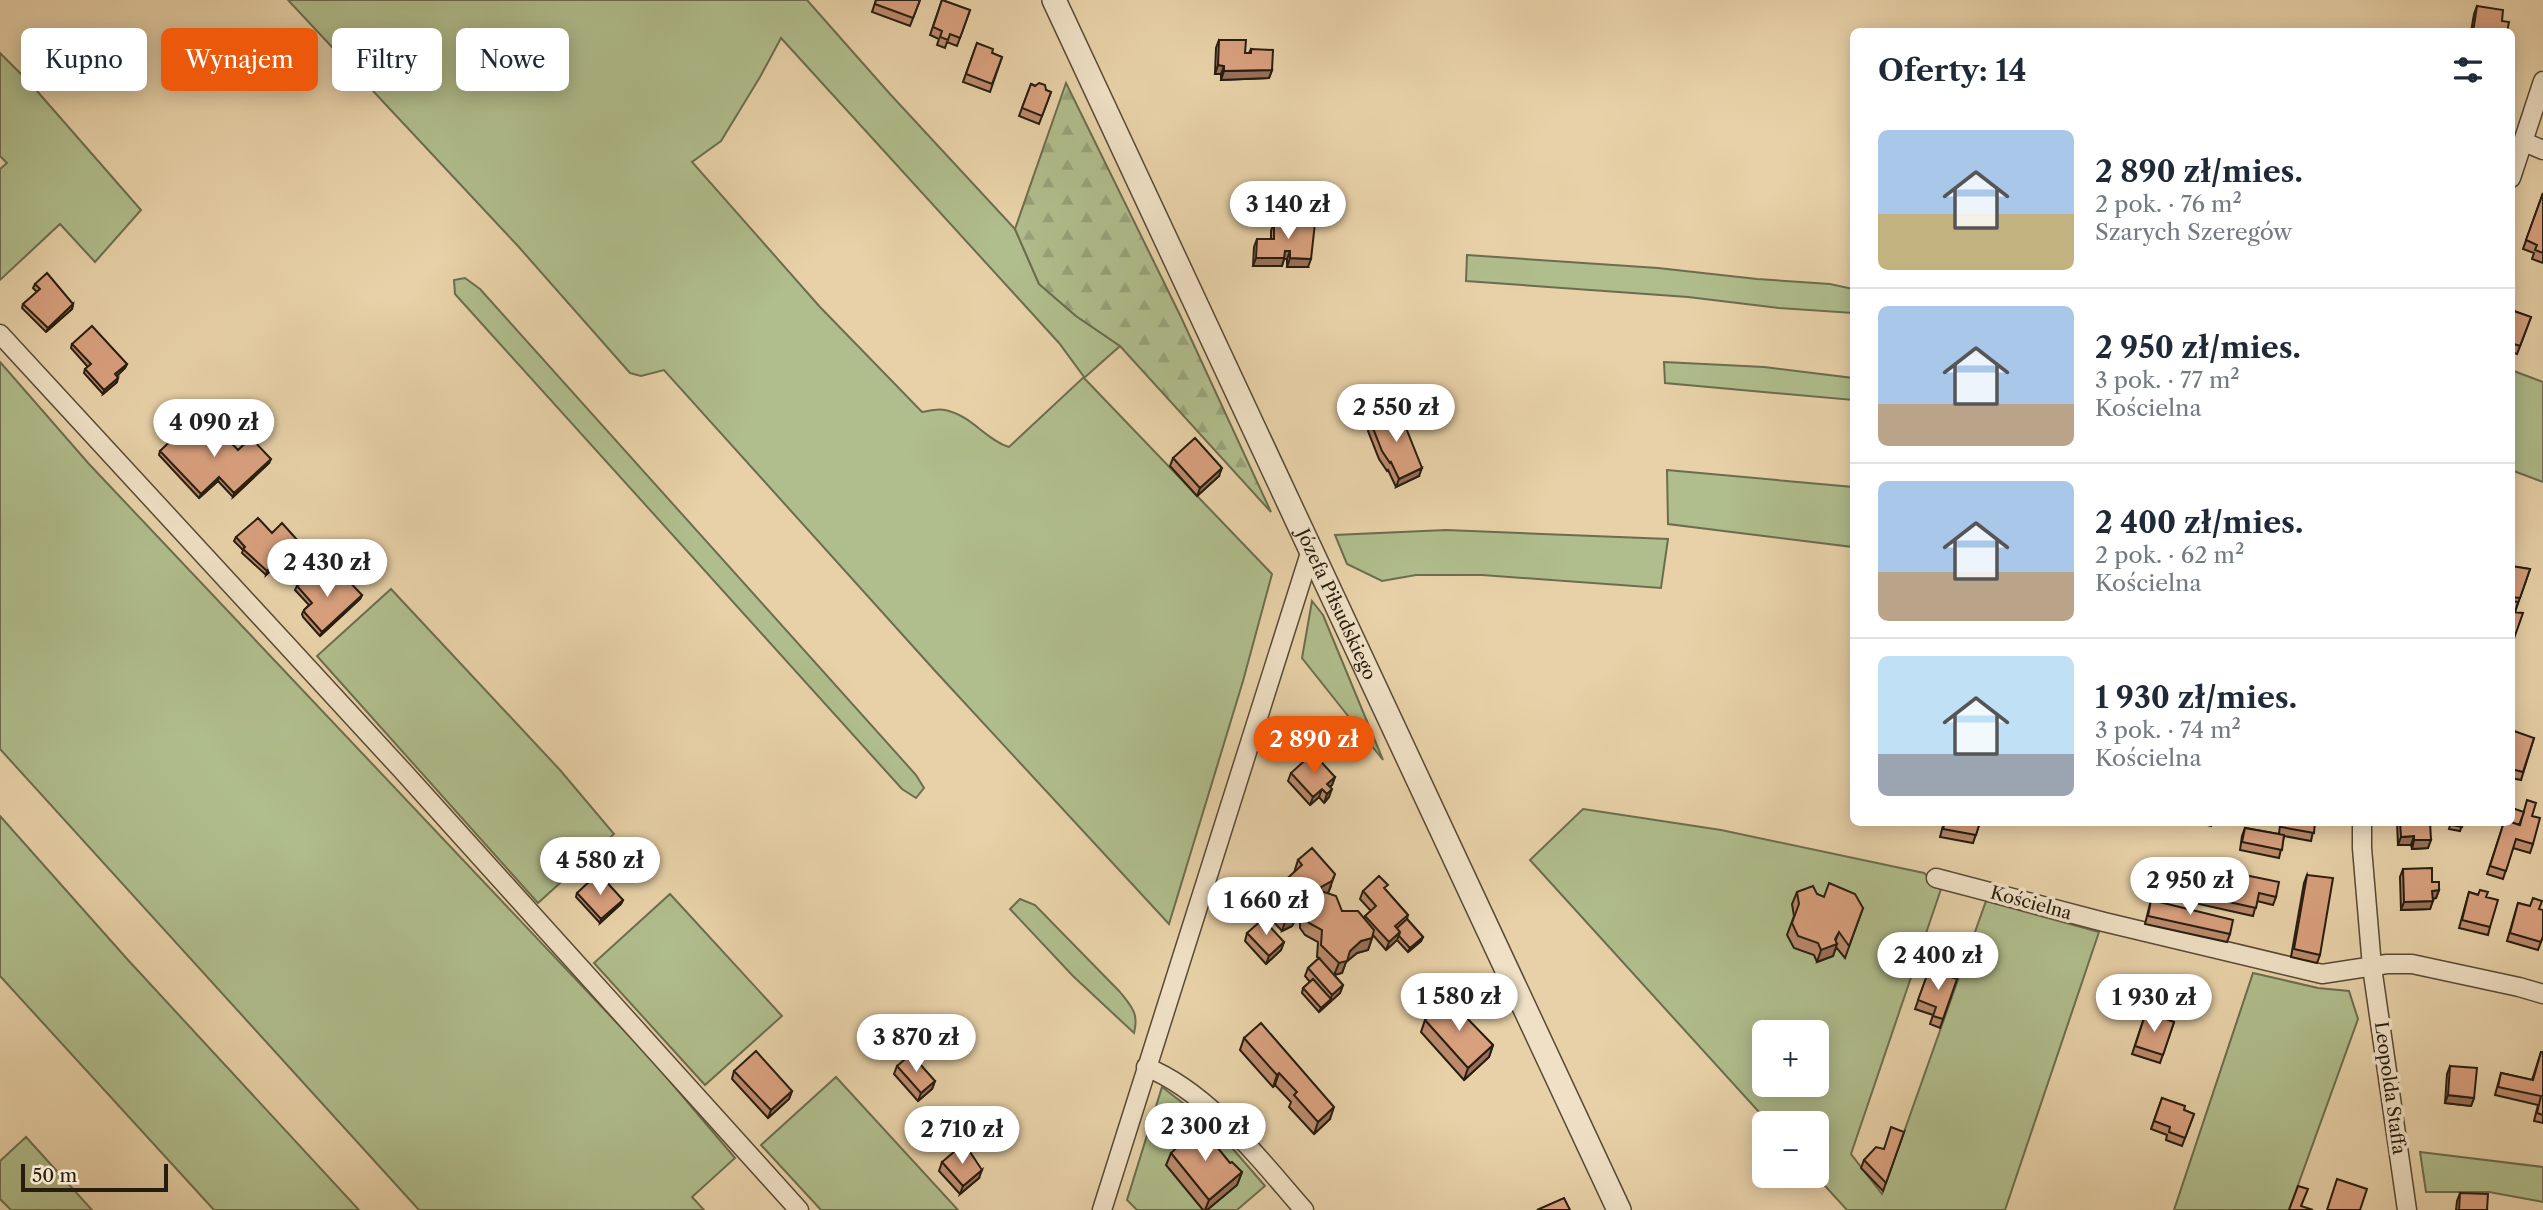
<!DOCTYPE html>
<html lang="pl">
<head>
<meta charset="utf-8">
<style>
  body { margin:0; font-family:"Libre Caslon Text",serif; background:#f6f6f7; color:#1f2937; height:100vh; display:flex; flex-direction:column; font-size:26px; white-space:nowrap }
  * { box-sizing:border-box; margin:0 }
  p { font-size:23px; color:#747a83 }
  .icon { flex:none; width:38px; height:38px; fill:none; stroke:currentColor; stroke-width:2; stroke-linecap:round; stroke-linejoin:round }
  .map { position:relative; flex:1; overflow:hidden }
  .panel { position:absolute; left:1850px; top:28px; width:665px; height:798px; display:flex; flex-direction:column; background:#fff; border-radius:10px; box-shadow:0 4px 18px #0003 }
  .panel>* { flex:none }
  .banner { position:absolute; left:21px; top:28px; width:665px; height:63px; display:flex; gap:14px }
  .controls { position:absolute; left:1752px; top:1020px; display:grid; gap:14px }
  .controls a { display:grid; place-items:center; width:77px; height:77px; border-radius:10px; background:#fff; box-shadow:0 4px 18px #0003; font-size:35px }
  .scale { position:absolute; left:21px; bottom:18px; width:147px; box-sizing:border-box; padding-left:7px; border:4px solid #271d0f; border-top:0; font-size:19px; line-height:24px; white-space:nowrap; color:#271d0f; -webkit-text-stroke:5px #f0e1c6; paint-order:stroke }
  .price { position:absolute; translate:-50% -60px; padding:0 16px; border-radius:24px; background:#fff; color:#222; font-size:23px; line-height:46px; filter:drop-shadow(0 2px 4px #0008) }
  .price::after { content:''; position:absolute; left:50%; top:42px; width:21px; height:16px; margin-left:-10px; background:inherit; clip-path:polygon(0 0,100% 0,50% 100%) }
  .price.on { background:#ea580c; color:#fff }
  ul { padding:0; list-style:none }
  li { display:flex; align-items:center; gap:21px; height:175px; padding:0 28px }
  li+li { border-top:2px solid #e0e1e3 }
  li span { display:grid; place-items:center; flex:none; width:196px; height:140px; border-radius:10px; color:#555 }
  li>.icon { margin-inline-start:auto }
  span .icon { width:84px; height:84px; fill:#fffc; stroke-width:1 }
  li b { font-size:30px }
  h2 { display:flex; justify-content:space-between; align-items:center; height:84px; padding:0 28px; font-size:30px }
  .chip { padding:0 24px; border-radius:10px; background:#fff; box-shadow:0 4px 18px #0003; font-size:24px; line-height:63px }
  .chip.on { background:#ea580c; color:#fff }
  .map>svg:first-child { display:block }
  .green { fill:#b0bd8c; stroke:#6c6d4e; stroke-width:2; fill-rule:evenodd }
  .forest { fill:url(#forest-firs); stroke:#6c6d4e; stroke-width:2 }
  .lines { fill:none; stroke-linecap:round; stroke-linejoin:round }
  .minor-casing { stroke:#574a35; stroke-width:21 }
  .tertiary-casing { stroke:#574a35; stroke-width:26 }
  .minor { stroke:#f0e1c6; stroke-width:18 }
  .tertiary { stroke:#f0e1c6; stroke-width:23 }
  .wall { fill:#bb8a6c; stroke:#271d0f; stroke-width:2 }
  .shaded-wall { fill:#987058; stroke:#271d0f; stroke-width:2 }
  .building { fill:#d9a07e; stroke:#271d0f; stroke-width:2 }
  .labels { text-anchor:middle; stroke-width:7; stroke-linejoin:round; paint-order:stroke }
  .street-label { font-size:18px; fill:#271d0f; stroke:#f0e1c6 }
</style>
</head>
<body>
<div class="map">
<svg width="2543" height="1210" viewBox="0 0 2543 1210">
  <defs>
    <pattern id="forest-firs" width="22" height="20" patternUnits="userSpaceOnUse" patternTransform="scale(1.75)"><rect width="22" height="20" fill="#b0bd8c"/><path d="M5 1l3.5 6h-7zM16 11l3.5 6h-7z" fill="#97a278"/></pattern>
  </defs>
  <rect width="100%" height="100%" fill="#e8d1a8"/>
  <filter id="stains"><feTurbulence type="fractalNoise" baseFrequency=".00286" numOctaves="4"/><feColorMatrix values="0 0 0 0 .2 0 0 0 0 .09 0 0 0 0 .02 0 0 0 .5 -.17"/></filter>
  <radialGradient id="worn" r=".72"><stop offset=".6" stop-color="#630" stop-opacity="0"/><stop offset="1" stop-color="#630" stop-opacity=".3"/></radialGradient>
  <path class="green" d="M288 0H807L890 94 1015 229 1039 284 1076 316 1120 346 1084 378 1272 574 1243 681 1169 924 937 673 664 370 641 376 630 373 517 245ZM781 38 1059 343 1084 377 1009 447C986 440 971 415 945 410 938 408 928 411 922 412L820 307 692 162 721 141 760 77Z
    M0 53 30 83 141 210 95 262 60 224 0 280V169L7 163 0 156Z
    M1467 255 1658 268 1757 279 1830 284 1853 289V313L1779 308 1688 297 1466 281Z
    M465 278 480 289 916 775 924 788 916 798 902 789 455 294 454 280Z
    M0 362 89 464 651 1059 735 1158 692 1197 704 1210H419L0 749Z
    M1664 362 1764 367 1853 378V400L1665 383Z
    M2511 370 2543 382V482L2511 470Z
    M1667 470 1853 487V547L1668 524Z
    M1446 530 1668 539 1661 588 1482 575H1416L1382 581 1347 564 1335 535Z
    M391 589 560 770 614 834 538 903 317 656Z
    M1312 601 1323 615 1383 760 1302 658Z
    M1583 809 1721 830 1924 873 1941 889 1851 1154 1882 1194 1986 901 2099 932 2005 1210H1847L1816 1176V1124L1769 1123 1530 860ZM1764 1032H1816V1085H1764Z
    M0 816 128 960 359 1210H214L0 976Z
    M670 894 782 1016 705 1085 594 963Z
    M1020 899 1035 905 1120 992C1132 1007 1139 1014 1134 1033L1073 976 1010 909Z
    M2253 973 2318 988 2349 991 2358 1019 2289 1210H2174Z
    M836 1077 958 1210H821L761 1145Z
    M1162 1087 1214 1127 1265 1186 1237 1210H1137L1127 1200Z
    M26 1137 92 1210H11L0 1199V1161Z
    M2420 1152 2543 1167V1202L2489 1192H2426Z"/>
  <path class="forest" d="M1066 83 1180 315 1271 512 1120 346 1076 316 1039 284 1015 229Z"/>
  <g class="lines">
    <defs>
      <path id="minor" d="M2524 142 2543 150
        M2511 178 2543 81
        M0 334 400 768 799 1210
        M2362 822V848L2372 967 2407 1210
        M1936 878 2104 922 2322 974 2387 964H2412L2519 987 2543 994
        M1146 1067C1209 1092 1260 1160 1304 1210
        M1102 1210 1311 550"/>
      <g id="tertiary">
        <path id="s1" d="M1054 0 1619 1210"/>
      </g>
    </defs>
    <use href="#minor" class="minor-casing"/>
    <use href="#tertiary" class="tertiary-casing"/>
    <use href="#minor" class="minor"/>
    <use href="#tertiary" class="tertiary"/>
  </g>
  <path class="wall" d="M876 0H920L910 26 872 12Z
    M942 0 970 10 957 46 947 42 945 48 937 45 939 39 930 35Z
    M2477 6 2502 21 2507 32H2471L2474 14Z
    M1219 40 1245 53H1249L1251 49 1272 70 1269 78 1221 80V74H1215L1216 48Z
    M977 43 992 53 1002 57 990 92 963 82Z
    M1031 84 1051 92 1039 124 1019 116Z
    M2543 193V263L2532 259 2534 253 2523 249Z
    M1274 223 1308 267H1287V259H1284L1282 266H1253L1254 247 1257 239H1271V231Z
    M35 284 73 304 72 309 46 332 22 308 23 304 37 292 33 288Z
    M2511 310 2531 317 2517 354 2511 352Z
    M72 344 127 364 125 368 116 376 117 382 103 394 84 373 85 369 88 367 71 348Z
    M1367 414 1419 476 1396 487 1388 470 1387 471 1379 459 1368 431 1370 427 1365 418Z
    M190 433 213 436 238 450 269 463 233 497 218 481 199 498 159 455 160 451Z
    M1173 458 1219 476 1197 496 1170 466Z
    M236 537 298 546 266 575 242 553 243 550 234 541Z
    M2511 566 2530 569 2515 612 2511 647Z
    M297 586H332L362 595 360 599 320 636 303 617 302 614 304 610 309 605 295 590Z
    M2511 738H2534L2521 780 2511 778Z
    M1291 773 1335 777 1332 785 1330 787 1329 797 1324 803 1319 797 1310 805 1288 781Z
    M2532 816 2533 844 2530 853 2513 848 2503 879 2487 874 2504 822Z
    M1944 822H1980L1973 843 1940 837Z
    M2197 822H2213L2211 826Z
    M2270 822H2315L2311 841 2284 836 2279 858 2240 850 2242 836 2245 828 2279 834 2280 825Z
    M2397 822H2430L2428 848 2412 849 2411 845H2398Z
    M2451 822H2463L2460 831 2449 829Z
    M1298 860 1331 886 1328 893 1342 911 1364 919 1365 916 1371 911 1360 899 1363 891 1386 890 1408 915 1407 919 1423 937 1421 941 1408 952 1397 940 1386 950 1373 935 1368 950 1357 953 1346 962 1342 973 1334 975 1343 985 1340 993 1319 1012 1302 993 1303 988 1310 982 1305 976 1308 968 1319 958 1317 957 1318 942 1305 935 1300 928V919L1296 918 1292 926 1282 931 1258 905 1262 893 1280 885 1294 873Z
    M2403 869 2432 882 2439 890 2436 898 2433 899 2430 909 2401 910 2400 877Z
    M2235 873 2276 897 2273 905 2257 901 2253 916 2199 904 2206 881 2230 887Z
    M2307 875 2320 955 2317 963 2291 957 2304 883Z
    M596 883 623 900 621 904 600 923 576 897 577 893Z
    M1797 892 1817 894 1823 897 1863 908 1845 958 1836 947 1833 956 1817 962 1814 955 1794 948 1787 935 1794 916 1792 904Z
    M2469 892 2486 897 2490 927 2488 935 2459 928Z
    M2151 900 2230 934 2227 942 2145 924Z
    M2518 903 2539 909 2543 936 2538 950 2507 941Z
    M1247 933 1284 942 1281 950 1266 964 1245 941Z
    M1929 970 1957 979 1940 1028 1930 1024 1933 1015 1915 1009Z
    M1462 1010 1461 1013 1493 1045 1489 1057 1464 1080 1421 1032 1425 1020Z
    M2146 1012 2174 1022 2160 1063 2132 1054Z
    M1244 1038 1330 1119 1314 1134 1289 1107 1291 1102 1275 1085 1273 1087 1240 1050Z
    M2541 1052H2543V1123L2534 1121 2538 1105 2495 1095 2501 1073 2532 1080Z
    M897 1066 935 1081 932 1089 918 1101 894 1074Z
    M2450 1066 2474 1098 2471 1106 2445 1103 2447 1074Z
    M734 1071 792 1091 789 1099 768 1118 732 1079Z
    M2162 1098 2184 1110 2194 1114 2182 1146 2166 1140 2167 1135 2151 1129Z
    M1904 1132 1883 1191 1861 1168 1864 1160 1884 1149Z
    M1171 1153 1230 1163 1242 1172 1237 1185 1207 1210H1203L1166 1165Z
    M942 1162 979 1178 960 1194 939 1171Z
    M2460 1193 2487 1210H2456L2457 1201Z"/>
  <path class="shaded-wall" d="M1218 65 1224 66 1221 74H1215Z
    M1272 70 1269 78 1221 80 1224 71Z
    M1285 251H1290L1287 259H1284L1282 266H1253L1256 258Z
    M1290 258 1311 259 1308 267H1287Z
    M73 304 72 309 46 332 48 328Z
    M127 364 125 368 114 379 115 374Z
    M118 378 117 382 103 394 104 390Z
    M271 459 269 463 233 497 234 493Z
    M1222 468 1219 476 1197 496 1200 488Z
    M1422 468 1419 476 1396 487 1399 479Z
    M219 477 218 481 199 498 201 494Z
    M299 542 298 546 266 575 267 571Z
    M362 595 360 599 320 636 322 632Z
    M1335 777 1332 785 1324 792 1327 784Z
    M1322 789 1319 797 1310 805 1313 797Z
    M1332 789 1329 797 1324 803 1327 794Z
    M2414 836 2411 845H2398L2401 837Z
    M2414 840H2431L2428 848 2412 849Z
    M1335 874 1328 893 1317 900 1321 887Z
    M2439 890 2436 898 2429 899 2432 891Z
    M623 900 621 904 600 923 601 919Z
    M2433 901 2430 909 2401 910 2404 902Z
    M1300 906 1304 907 1300 919 1296 918 1292 926 1282 931 1286 919Z
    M1400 932 1397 940 1386 950 1389 942Z
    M1839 932 1834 945 1837 944 1833 956 1817 962 1821 950Z
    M1423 937 1421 941 1408 952 1410 948Z
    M1372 938 1368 950 1357 953 1346 962 1342 973 1334 975 1339 963 1350 951 1361 941Z
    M1284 942 1281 950 1266 964 1269 956Z
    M1343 985 1340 993 1329 1003 1332 995Z
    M1331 999 1329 1003 1319 1012 1321 1008Z
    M1493 1045 1489 1057 1464 1080 1468 1068Z
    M1279 1073 1275 1085 1273 1087 1277 1075Z
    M935 1081 932 1089 918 1101 921 1093Z
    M792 1091 789 1099 768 1118 771 1110Z
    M2448 1095 2474 1098 2471 1106 2445 1103Z
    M1334 1107 1330 1119 1314 1134 1318 1122Z
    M982 1170 979 1178 960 1194 963 1186Z
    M1242 1172 1237 1185 1207 1210H1205L1209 1200Z"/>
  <path class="building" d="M876 0H920L913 18 875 4Z
    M942 0 970 10 960 38 950 34 948 40 940 37 942 31 933 27Z
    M2477 6 2503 10 2502 21 2509 22 2507 32H2473Z
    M1219 40H1246L1245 53H1251V49L1273 50 1272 70 1224 71V66L1218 65Z
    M977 43 993 49 992 53 1002 57 992 84 966 74Z
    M1039 83 1045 85 1046 90 1051 92 1042 116 1022 108 1031 84 1035 86Z
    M2543 193V253L2535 250 2537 245 2526 240Z
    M1286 221 1315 223 1311 259 1290 258V251H1285L1284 258H1256L1257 239H1274V223Z
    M47 273 73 304 48 328 23 304 40 289 35 284Z
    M2511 310 2531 317 2520 346 2511 343Z
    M92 326 127 364 115 374 118 378 104 390 85 369 91 364 72 344Z
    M1387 404 1391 414 1387 412 1371 423 1367 414Z
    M1397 411 1404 423 1422 468 1399 479 1391 462 1390 463 1382 451 1371 423 1387 412 1392 414Z
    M185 427 190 433 213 432V436L219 430 238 450 251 438 271 459 234 493 219 477 201 494 160 451Z
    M1195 438 1222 468 1200 488 1173 458Z
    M258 518 272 533 282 523 299 542 267 571 243 549 245 547 236 537Z
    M2511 566 2530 569 2520 598 2511 597Z
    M318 570 332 586 344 576 362 595 322 632 305 613 304 610 312 603 297 586Z
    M2511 601 2518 602 2515 612H2511Z
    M2511 612 2523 613 2511 647Z
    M2514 731 2534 738 2523 772 2511 769V739Z
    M1313 753 1335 777 1327 784 1332 789 1327 794 1322 789 1313 797 1291 773Z
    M2527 800 2536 803 2532 816 2540 818 2533 844 2516 839 2506 871 2490 866 2504 822H2511L2520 825Z
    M2512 808 2524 812 2519 825 2511 822Z
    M1945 822H1980L1976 835 1943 829Z
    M2282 822H2315L2314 833 2281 827Z
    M2400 822H2430L2431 840H2414V836L2401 837Z
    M2451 822H2463L2462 827 2451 825Z
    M2245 828 2284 835 2282 850 2242 842Z
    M1312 848 1335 874 1332 881 1321 887V891L1336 896 1342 911H1358L1374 930 1372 938 1361 941 1350 951 1347 961 1339 963 1321 945 1322 930 1309 923 1305 916 1304 907 1300 906 1297 914 1286 919 1262 893 1276 880 1280 885 1302 865 1298 860Z
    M2432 868V882H2439V890L2432 891 2433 901 2404 902 2403 869Z
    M2235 873 2279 882 2276 897 2259 893 2256 908 2202 896 2206 881 2232 887Z
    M2307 875 2333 878 2320 955 2294 949Z
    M1379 876 1388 885 1384 888 1408 915 1395 926 1400 932 1389 942 1365 916 1376 906 1363 891Z
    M602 877 623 900 601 919 577 893 592 879 596 883Z
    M1829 883 1855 894 1863 908 1849 946 1839 932 1835 939 1837 944 1821 950 1818 943 1798 936 1792 923 1799 904 1797 892 1813 886 1817 894 1824 897Z
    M2480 890 2488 892 2486 897 2498 900 2490 927 2462 920 2469 892 2478 895Z
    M2533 898 2542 901 2539 909 2543 910V936L2541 942 2510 933 2518 903 2530 906Z
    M2151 900 2233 920 2230 934 2148 916Z
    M1263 919 1284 942 1269 956 1247 933Z
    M1407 919 1423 937 1410 948 1399 936 1400 932 1397 928Z
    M1319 958 1343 985 1332 995 1308 968Z
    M1929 970 1957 979 1943 1019 1933 1016 1936 1007 1918 1000Z
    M1313 979 1331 999 1321 1008 1303 988Z
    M1451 997 1462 1010 1461 1012 1493 1045 1468 1068 1425 1020Z
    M2146 1012 2174 1022 2163 1055 2135 1046Z
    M1261 1023 1334 1107 1318 1122 1294 1095 1297 1092 1279 1073 1277 1075 1244 1038Z
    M756 1051 792 1091 771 1110 734 1071Z
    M2541 1052H2543V1115L2537 1113 2541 1096 2498 1087 2501 1073 2533 1080Z
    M911 1054 935 1081 921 1093 897 1066Z
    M2450 1066 2477 1068 2474 1098 2448 1095Z
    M2162 1098 2185 1106 2184 1110 2194 1114 2185 1138 2169 1132 2170 1127 2154 1121Z
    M1200 1126 1230 1163 1232 1162 1242 1172 1209 1200 1171 1153Z
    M1891 1127 1904 1132 1886 1183 1864 1160 1876 1147 1884 1149Z
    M961 1146 968 1154 970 1152 982 1170 963 1186 942 1162Z
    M2337 1179 2367 1189 2360 1210H2327Z
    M2298 1186 2308 1189 2301 1206 2313 1210H2289Z
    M2460 1193 2488 1194 2487 1210H2459Z
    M1564 1198 1570 1210H1537Z"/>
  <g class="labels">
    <g class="street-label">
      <text dy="6" stroke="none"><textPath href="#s1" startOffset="667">Józefa Piłsudskiego</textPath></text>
      <text transform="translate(2031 903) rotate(15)" y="6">Kościelna</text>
      <text transform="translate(2390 1088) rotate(82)" y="6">Leopolda Staffa</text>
    </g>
  </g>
  <rect width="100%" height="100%" filter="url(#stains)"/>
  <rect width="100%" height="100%" fill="url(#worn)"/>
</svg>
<div class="controls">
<a>+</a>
<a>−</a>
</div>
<div class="scale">50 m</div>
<b class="price" style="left:1288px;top:241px">3 140 zł</b>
<b class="price" style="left:1396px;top:444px">2 550 zł</b>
<b class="price" style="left:214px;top:459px">4 090 zł</b>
<b class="price" style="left:327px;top:599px">2 430 zł</b>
<b class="price on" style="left:1314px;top:776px">2 890 zł</b>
<b class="price" style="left:600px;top:897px">4 580 zł</b>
<b class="price" style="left:2190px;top:917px">2 950 zł</b>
<b class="price" style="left:1266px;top:937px">1 660 zł</b>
<b class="price" style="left:1938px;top:992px">2 400 zł</b>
<b class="price" style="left:1459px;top:1033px">1 580 zł</b>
<b class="price" style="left:2154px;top:1034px">1 930 zł</b>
<b class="price" style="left:916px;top:1074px">3 870 zł</b>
<b class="price" style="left:1205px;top:1163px">2 300 zł</b>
<b class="price" style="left:962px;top:1166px">2 710 zł</b>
<div class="banner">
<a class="chip">Kupno</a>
<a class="chip on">Wynajem</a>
<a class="chip">Filtry</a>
<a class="chip">Nowe</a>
</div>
<section class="panel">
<h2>Oferty: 14<svg class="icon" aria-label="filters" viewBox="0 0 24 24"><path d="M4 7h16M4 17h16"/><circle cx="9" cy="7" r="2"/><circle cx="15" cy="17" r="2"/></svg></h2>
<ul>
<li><span style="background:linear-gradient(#a9c7e8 60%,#c2b280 0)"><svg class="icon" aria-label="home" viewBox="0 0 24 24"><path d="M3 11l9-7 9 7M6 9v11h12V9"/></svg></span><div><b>2 890 zł/mies.</b><p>2 pok. · 76 m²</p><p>Szarych Szeregów</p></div></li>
<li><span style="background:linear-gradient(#a9c7e8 70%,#b9a48a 0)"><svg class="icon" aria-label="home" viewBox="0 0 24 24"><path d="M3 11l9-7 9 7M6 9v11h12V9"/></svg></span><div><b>2 950 zł/mies.</b><p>3 pok. · 77 m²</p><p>Kościelna</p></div></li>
<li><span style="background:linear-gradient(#a9c7e8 65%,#b9a48a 0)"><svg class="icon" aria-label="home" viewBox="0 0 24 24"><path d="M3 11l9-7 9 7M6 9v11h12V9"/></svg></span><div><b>2 400 zł/mies.</b><p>2 pok. · 62 m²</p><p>Kościelna</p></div></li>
<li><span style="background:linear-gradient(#bfe0f5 70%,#9aa5b1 0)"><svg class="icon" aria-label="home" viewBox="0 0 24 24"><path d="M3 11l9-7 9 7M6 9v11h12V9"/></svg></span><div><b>1 930 zł/mies.</b><p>3 pok. · 74 m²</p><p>Kościelna</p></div></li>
</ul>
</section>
</div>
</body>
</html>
